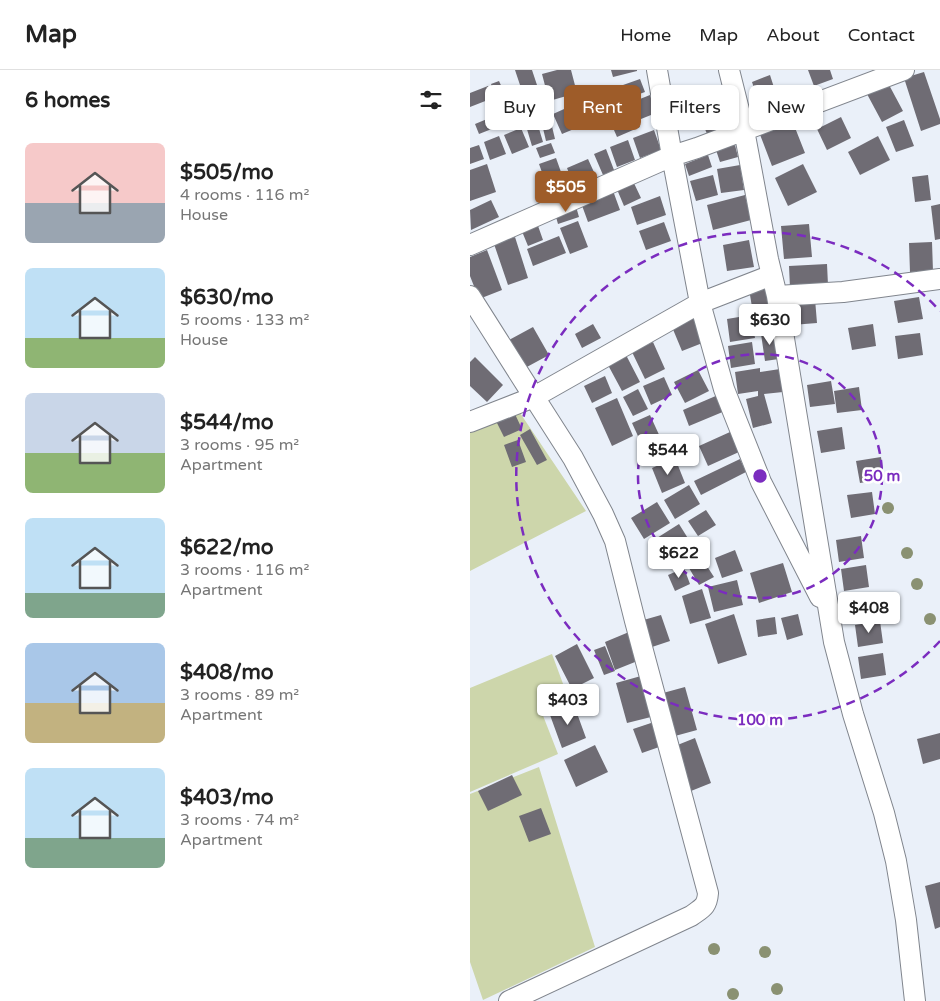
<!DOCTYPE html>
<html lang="en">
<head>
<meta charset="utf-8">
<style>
  body { margin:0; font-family:"Varela Round",sans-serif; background:#f2f2f2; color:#222; height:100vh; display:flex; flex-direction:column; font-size:19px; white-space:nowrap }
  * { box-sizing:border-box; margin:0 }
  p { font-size:16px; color:#767676 }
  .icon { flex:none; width:28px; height:28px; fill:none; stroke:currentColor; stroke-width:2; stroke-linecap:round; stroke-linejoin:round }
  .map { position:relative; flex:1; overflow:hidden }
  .drawer { display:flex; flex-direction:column; background:#fff; width:470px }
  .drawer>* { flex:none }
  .hud { position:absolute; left:15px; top:15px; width:380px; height:45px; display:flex; gap:10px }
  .price { position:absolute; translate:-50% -42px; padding:0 11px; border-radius:5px; background:#fff; color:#222; font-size:16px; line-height:32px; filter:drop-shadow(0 1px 2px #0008) }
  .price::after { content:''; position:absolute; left:50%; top:30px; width:15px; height:11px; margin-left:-8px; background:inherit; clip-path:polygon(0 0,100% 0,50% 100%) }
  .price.on { background:#9e5c29; color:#fff }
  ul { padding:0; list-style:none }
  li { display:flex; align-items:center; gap:15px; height:125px; padding:0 25px }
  li span { display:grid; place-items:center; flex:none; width:140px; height:100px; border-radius:8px; color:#555 }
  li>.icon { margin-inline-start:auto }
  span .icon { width:60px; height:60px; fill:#fffc; stroke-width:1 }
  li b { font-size:21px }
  h2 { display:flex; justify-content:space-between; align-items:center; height:60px; padding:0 25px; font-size:21px }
  .tag { padding:0 18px; border-radius:8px; background:#fff; box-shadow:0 1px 4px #0004; font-size:18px; line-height:45px }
  .tag.on { background:#9e5c29; color:#fff }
  header { display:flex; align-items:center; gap:30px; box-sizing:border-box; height:70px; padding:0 25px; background:#fff; border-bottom:1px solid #e0e0e0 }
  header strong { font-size:24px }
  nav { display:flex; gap:28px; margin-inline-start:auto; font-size:18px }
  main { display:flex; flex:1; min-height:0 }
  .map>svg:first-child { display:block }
  .green { fill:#cdd6ab }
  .building { fill:#6f6c74 }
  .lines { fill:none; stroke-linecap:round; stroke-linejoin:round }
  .minor-casing { stroke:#80858d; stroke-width:22 }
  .minor { stroke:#fff; stroke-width:20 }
  .tree { fill:#8a9172 }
  .ring { fill:none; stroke:#7b2cbf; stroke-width:2.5; stroke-dasharray:9 6 }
  .centre { fill:#7b2cbf; stroke:#fff; stroke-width:2.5 }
  .ring-label { font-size:15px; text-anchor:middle; font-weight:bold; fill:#7b2cbf; stroke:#fff; stroke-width:5; stroke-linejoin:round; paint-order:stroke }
</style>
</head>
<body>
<header>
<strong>Map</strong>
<nav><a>Home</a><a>Map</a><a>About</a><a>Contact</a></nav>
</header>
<main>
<section class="drawer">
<h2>6 homes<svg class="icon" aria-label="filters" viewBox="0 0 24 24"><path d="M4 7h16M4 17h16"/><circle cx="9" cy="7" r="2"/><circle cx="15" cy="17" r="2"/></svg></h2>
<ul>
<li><span style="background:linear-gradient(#f6c9c9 60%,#9aa5b1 0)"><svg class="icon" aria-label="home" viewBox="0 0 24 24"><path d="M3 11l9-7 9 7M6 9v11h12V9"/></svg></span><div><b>$505/mo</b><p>4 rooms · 116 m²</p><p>House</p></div></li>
<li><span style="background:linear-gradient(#bfe0f5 70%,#8fb573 0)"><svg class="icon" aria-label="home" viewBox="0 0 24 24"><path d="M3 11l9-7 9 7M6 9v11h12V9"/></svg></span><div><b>$630/mo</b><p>5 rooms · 133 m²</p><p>House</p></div></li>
<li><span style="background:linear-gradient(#c9d6e8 60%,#8fb573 0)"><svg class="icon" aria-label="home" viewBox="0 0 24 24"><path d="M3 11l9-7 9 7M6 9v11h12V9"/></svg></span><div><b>$544/mo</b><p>3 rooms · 95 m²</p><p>Apartment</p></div></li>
<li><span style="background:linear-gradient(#bfe0f5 75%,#7fa58c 0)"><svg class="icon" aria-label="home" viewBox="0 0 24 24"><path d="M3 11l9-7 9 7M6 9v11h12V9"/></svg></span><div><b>$622/mo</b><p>3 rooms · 116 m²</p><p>Apartment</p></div></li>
<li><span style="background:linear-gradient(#a9c7e8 60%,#c2b280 0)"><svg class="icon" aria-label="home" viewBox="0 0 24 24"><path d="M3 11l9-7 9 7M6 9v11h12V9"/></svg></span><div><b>$408/mo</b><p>3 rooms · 89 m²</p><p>Apartment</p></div></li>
<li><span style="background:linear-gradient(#bfe0f5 70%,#7fa58c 0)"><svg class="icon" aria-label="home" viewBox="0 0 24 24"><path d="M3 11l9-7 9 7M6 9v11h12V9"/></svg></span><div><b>$403/mo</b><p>3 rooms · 74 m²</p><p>Apartment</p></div></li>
</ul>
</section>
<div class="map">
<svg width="470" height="931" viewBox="0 0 470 931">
  <rect width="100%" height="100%" fill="#eaf0f9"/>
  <path class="green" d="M48 340 116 441 0 501V359Z
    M82 584 99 630 72 643 88 684 0 722V618Z
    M69 697 125 877 13 930 0 892V724Z"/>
  <path class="building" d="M45 0H62L67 15 52 21Z
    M87 0H101L107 23 79 31 72 4Z
    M141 0H167V1L143 7Z
    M338 0H360L363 9 344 16Z
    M454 2 470 49V54L451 61 434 8Z
    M300 5 308 30 290 36 282 12Z
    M170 9 175 22 127 39 122 26Z
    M29 11 35 24 26 28 21 14Z
    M418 13 433 41 412 52 397 24Z
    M18 16 23 28 0 37V23Z
    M180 25 186 43 171 49 165 31Z
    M256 28 267 53 238 66 227 41Z
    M159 33 170 57 147 67 137 44Z
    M51 35 55 46 9 64 5 54Z
    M103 35 111 56 92 64 83 44Z
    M371 47 381 68 357 80 347 59Z
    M80 48 85 69 76 71 71 50Z
    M322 50 335 83 302 96 289 62Z
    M434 50 444 76 426 82 416 57Z
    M67 52 73 72 62 76 56 56Z
    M51 58 59 77 42 84 34 65Z
    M184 60 191 80 170 88 163 68Z
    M29 66 36 84 20 90 14 72Z
    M408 66 420 90 390 105 378 82Z
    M158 70 165 90 147 97 140 77Z
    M81 73 85 83 70 88 66 78Z
    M9 75 14 89 0 94V78Z
    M265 75 268 87 250 92 246 80Z
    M136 79 144 100 133 105 124 84Z
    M238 85 242 97 219 106 215 94Z
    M86 88 96 116 79 122 69 94Z
    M118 89 128 111 106 121 97 98Z
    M17 94 26 122 0 131V100Z
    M333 94 347 122 318 136 305 108Z
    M270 95 274 120 251 123 247 99Z
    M243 105 248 125 226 131 220 111Z
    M458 105 461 130 445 132 442 107Z
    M162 109 171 128 154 136 146 117Z
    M142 118 150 140 118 152 110 130Z
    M275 125 281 150 243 160 237 135Z
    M190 126 196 145 167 155 161 137Z
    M21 130 29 147 1 160 0 140Z
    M105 133 109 147 88 154 84 140Z
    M470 134V169L465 170 461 136Z
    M108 151 118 177 100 184 90 158Z
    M194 152 201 171 176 180 169 161Z
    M67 153 73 170 58 176 51 159Z
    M339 154 342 187 314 189 311 156Z
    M89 166 96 183 63 196 57 179Z
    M45 167 58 208 38 215 24 174Z
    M279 170 284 197 257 201 253 175Z
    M462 172 463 201 440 202 439 173Z
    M17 180 32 220 9 229 0 206V187Z
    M357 194 358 215 320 218 319 196Z
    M299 216 302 240 283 243 279 219Z
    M449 227 453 249 428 253 424 231Z
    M345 229 347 253 322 255 320 231Z
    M281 245 285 268 260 272 257 249Z
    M225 247 235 272 212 281 202 257Z
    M123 254 131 268 112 278 105 264Z
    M403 254 406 276 382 280 378 258Z
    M63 257 79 285 55 298 39 270Z
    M305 262 309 289 295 291 291 264Z
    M450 263 453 285 428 289 425 266Z
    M183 272 195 299 175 309 162 282Z
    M282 272 285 294 261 298 258 276Z
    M156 285 170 312 152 321 138 295Z
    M5 287 33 315 17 332 0 316V292Z
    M290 298V302L310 299 313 322 294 324 302 353 283 358 276 329 288 326V321L268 324 265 302Z
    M228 300 239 321 215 333 204 312Z
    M135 306 142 323 122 333 114 316Z
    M194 307 202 325 181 335 173 316Z
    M361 311 365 334 340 337 337 315Z
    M389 317 392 340 367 343 364 321Z
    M168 319 178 339 163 346 153 327Z
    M248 325 255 341 219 356 213 340Z
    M147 328 163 366 142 376 125 338Z
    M44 342 52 359 34 367 26 351Z
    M180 345 196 380 178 388 162 353Z
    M372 357 375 379 351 383 347 361Z
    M60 359 77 390 67 395 50 365Z
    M260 362 269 382 238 396 229 376Z
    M48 370 56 392 42 397 34 375Z
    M411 387 414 409 390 413 386 391Z
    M205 388 215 413 192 423 182 398Z
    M270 389 276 402 231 425 224 411Z
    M219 415 230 434 205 449 194 430Z
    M402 422 405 444 381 448 377 425Z
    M187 432 200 453 174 469 161 448Z
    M236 440 246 455 228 466 218 451Z
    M209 454 224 478 194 497 179 473Z
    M391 466 394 488 369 492 366 470Z
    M265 480 273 501 252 508 245 488Z
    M233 490 244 507 229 515 219 498Z
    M313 493 322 522 289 533 280 503Z
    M396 495 399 517 374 521 371 499Z
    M214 498 220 514 205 521 198 505Z
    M267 510 273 535 244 542 238 517Z
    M232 519 241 548 220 554 212 526Z
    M397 523 401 545 376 549 373 527Z
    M264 544 277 585 248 594 235 554Z
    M328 544 333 565 317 570 311 548Z
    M191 545 200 571 179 578 170 551Z
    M305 547 307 564 288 567 286 550Z
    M410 551 413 573 388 577 385 555Z
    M159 562 170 590 145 600 135 572Z
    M107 574 124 608 102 619 85 586Z
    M135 576 145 601 134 605 124 580Z
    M413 583 416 605 391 609 388 587Z
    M171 606 181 647 157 653 146 613Z
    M215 617 227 660 205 666 193 623Z
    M104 635 116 668 92 678 80 645Z
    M184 652 192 676 172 683 163 659Z
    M470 663V689L453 694 447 669Z
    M225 668 241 713 221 721 205 676Z
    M125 675 138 702 106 717 94 690Z
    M42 705 52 725 18 741 8 721Z
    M71 738 81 764 59 772 49 746Z
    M470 812V857L465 859 455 816Z"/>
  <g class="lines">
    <defs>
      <path id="minor" d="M187 0 202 86 230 233 254 319 291 412 350 527
        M259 0 274 60 298 189 307 226 364 572 383 644 414 743 426 791 436 850 445 931
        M0 175 202 86 227 78 434 0
        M0 226 64 327 0 352
        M307 226 373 222 470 209
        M39 931 221 846C232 838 237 837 238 823L165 551 145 471 133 444 103 388 64 327 230 233 302 205"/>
    </defs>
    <use href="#minor" class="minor-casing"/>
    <use href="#minor" class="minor"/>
  </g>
  <g class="tree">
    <circle cx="418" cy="438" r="6"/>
    <circle cx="437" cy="483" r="6"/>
    <circle cx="447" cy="514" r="6"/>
    <circle cx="460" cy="549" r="6"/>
    <circle cx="244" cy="879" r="6"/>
    <circle cx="295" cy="882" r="6"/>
    <circle cx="307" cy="919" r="6"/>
    <circle cx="263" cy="924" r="6"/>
  </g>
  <g class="ring">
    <circle cx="290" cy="406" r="122"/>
    <path d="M470 571A244 244 0 1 1 470 241"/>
  </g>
  <circle cx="290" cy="406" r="8" class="centre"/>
  <g class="ring-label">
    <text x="412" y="411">50 m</text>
    <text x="290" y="655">100 m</text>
  </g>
</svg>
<b class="price on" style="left:96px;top:143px">$505</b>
<b class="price" style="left:300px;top:276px">$630</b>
<b class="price" style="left:198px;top:406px">$544</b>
<b class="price" style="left:209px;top:509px">$622</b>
<b class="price" style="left:399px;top:564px">$408</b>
<b class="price" style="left:98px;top:656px">$403</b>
<div class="hud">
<a class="tag">Buy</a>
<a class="tag on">Rent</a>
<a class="tag">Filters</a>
<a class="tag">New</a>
</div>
</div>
</main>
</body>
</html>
